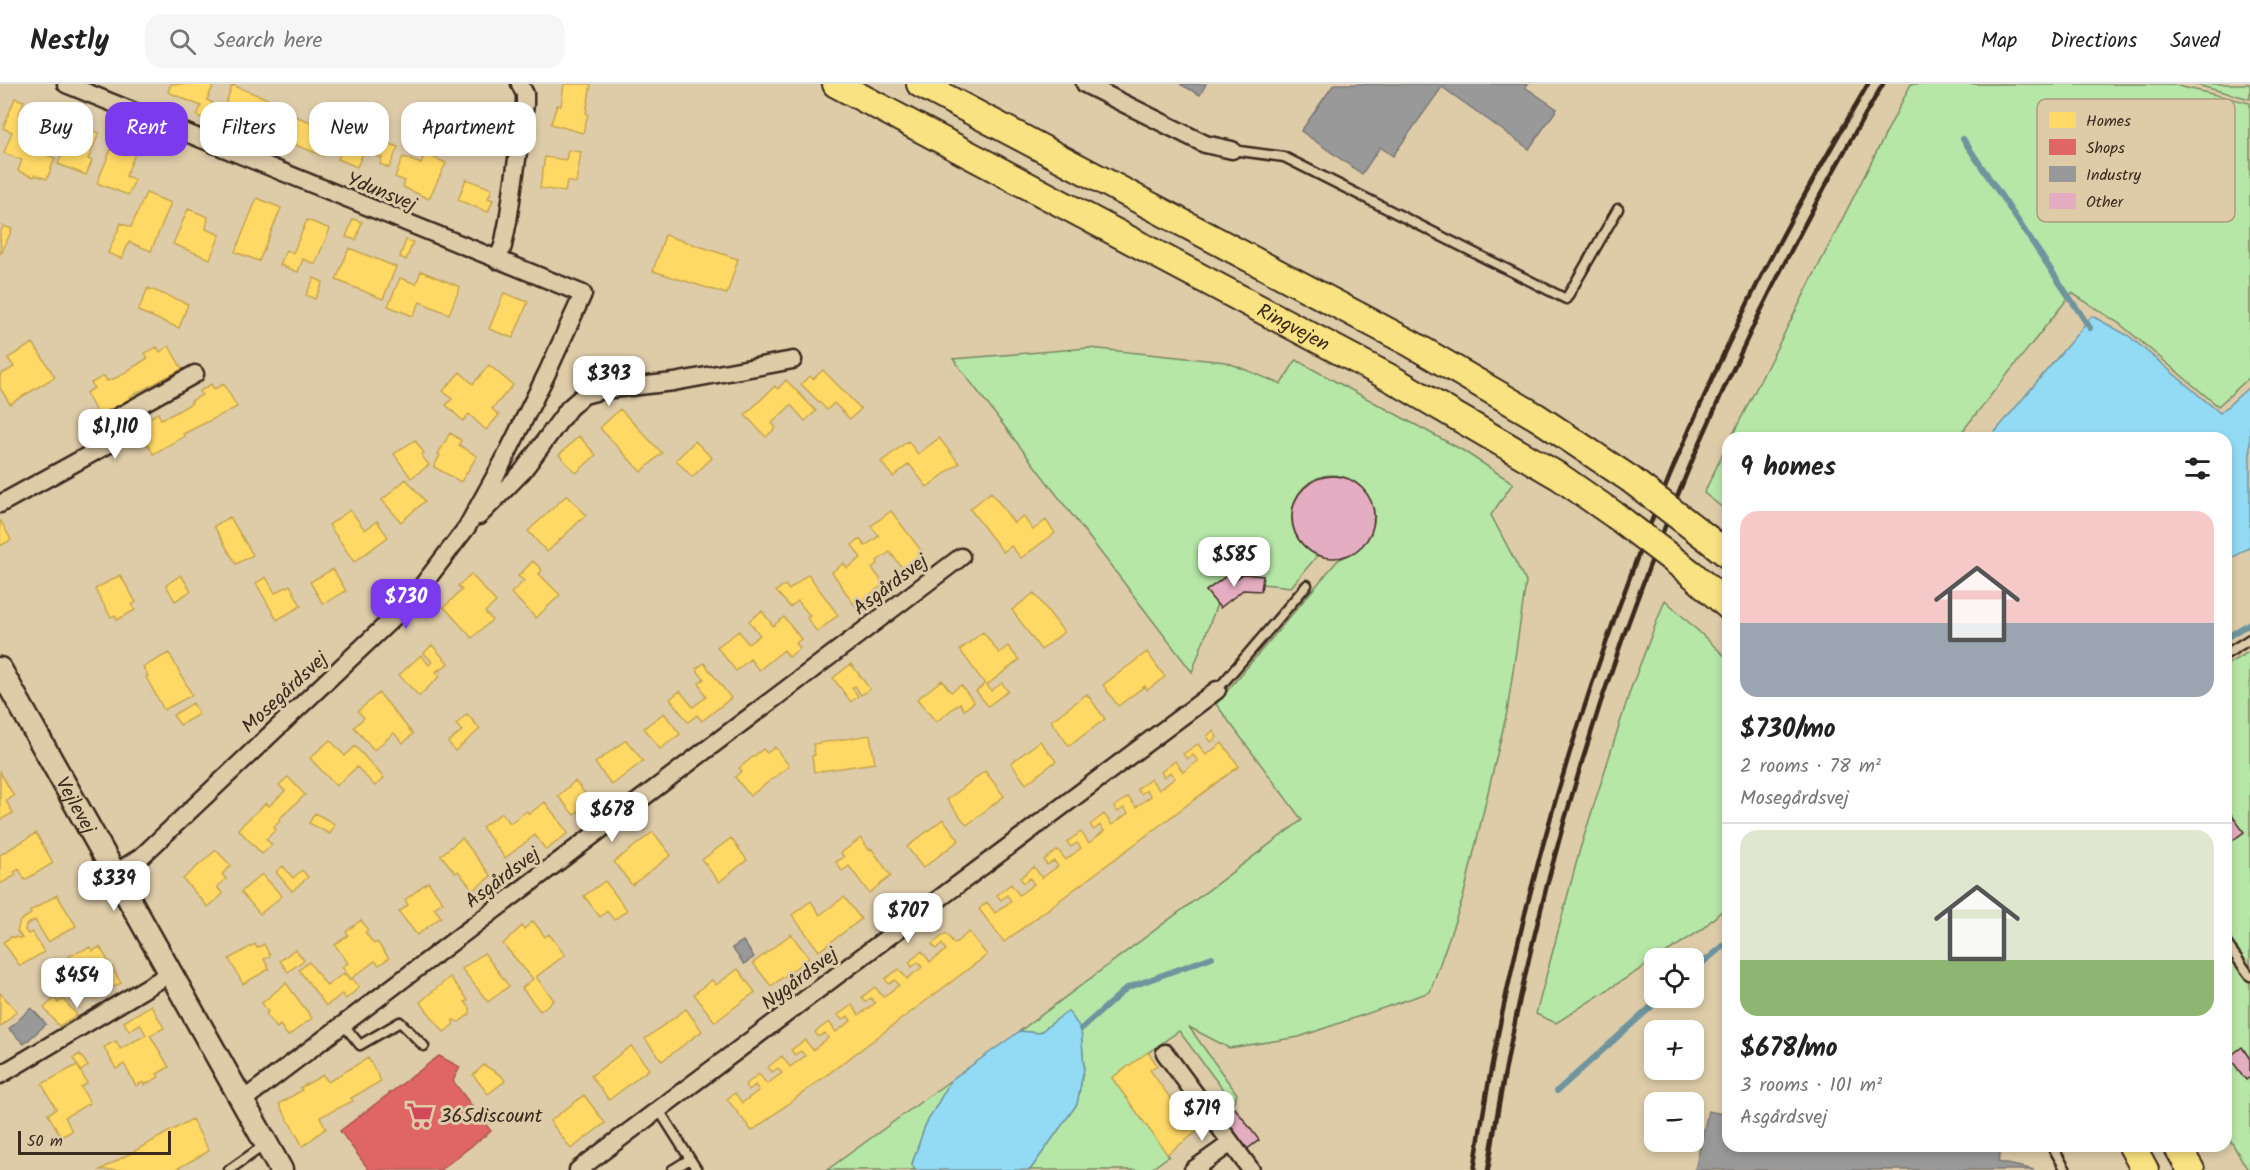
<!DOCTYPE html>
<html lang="en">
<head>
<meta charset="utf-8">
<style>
  body { margin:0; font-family:Kalam,sans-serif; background:#f6f6f6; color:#222; height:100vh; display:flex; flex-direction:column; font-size:22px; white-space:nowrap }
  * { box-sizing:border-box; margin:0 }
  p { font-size:20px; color:#767676 }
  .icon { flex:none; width:33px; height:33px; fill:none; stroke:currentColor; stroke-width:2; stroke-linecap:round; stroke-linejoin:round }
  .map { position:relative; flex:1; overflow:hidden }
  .side { position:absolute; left:1722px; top:348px; width:510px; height:720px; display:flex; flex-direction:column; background:#fff; border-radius:18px; box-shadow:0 3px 9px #0003 }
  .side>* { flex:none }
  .top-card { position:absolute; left:18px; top:18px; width:570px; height:54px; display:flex; gap:12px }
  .buttons { position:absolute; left:1644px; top:864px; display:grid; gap:12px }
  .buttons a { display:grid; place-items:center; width:60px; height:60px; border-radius:12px; background:#fff; box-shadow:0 3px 9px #0003; font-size:30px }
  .scale { position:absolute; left:18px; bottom:15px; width:153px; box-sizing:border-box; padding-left:6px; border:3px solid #3b2a1e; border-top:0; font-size:16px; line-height:21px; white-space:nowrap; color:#3b2a1e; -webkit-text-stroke:4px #decca9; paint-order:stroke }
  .price { position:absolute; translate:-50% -51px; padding:0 14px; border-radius:12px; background:#fff; color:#222; font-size:20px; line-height:39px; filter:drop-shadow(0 2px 3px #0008) }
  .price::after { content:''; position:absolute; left:50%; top:36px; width:18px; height:14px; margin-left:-9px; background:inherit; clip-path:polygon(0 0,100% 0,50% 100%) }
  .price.current { background:#7c3aed; color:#fff }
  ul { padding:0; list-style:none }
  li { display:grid; align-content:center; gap:12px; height:318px; padding:0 18px }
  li+li { border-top:2px solid #e0e0e0 }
  li span { display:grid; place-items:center; height:186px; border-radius:18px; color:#555 }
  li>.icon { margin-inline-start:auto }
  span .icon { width:108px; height:108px; fill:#fffc; stroke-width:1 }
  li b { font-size:26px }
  h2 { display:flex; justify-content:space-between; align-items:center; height:72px; padding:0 18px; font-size:26px }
  .chip { padding:0 21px; border-radius:18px; background:#fff; box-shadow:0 3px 9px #0003; font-size:21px; line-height:54px }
  .chip.current { background:#7c3aed; color:#fff }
  header { display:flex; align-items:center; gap:36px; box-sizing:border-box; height:84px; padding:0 30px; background:#fff; border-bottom:2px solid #e0e0e0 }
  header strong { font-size:28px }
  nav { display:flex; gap:33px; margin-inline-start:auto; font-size:21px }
  .search { width:420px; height:54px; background:#f6f6f6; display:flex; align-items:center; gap:15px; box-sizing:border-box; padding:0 21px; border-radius:18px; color:#767676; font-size:22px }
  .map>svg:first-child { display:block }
  .green { fill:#b6e7a7; stroke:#788862; stroke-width:1.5 }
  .water { fill:#93dbf4; stroke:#70949e; stroke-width:1.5 }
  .homes { fill:#ffd966; stroke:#c4a450; stroke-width:1.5 }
  .shops { fill:#e06666; stroke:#ae5450; stroke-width:1.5 }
  .industry { fill:#999; stroke:#7d7874; stroke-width:1.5 }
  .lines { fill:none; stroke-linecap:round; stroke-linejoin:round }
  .stream { stroke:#70949e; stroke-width:6 }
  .building { fill:#e5adc1; stroke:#3b2a1e; stroke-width:1.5 }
  .lane-casing { stroke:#3b2a1e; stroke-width:13 }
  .street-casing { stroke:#3b2a1e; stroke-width:21 }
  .secondary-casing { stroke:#3b2a1e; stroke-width:27 }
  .primary-casing { stroke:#3b2a1e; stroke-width:30 }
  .lane { stroke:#decca9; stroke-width:8 }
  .street { stroke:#decca9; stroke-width:16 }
  .secondary { stroke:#decca9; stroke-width:22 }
  .primary { stroke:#f8e281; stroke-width:26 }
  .rail { stroke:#3b2a1e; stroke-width:4.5 }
  .primary-bridge-casing { stroke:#3b2a1e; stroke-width:30; stroke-linecap:butt }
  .primary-bridge { stroke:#f8e281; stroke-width:26 }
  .labels { text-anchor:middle; stroke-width:6; stroke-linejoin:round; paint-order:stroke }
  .street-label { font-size:20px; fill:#3b2a1e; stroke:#decca9 }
  .poi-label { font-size:20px; fill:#3b2a1e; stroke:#decca9; text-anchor:start }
  .key { fill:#decca9; stroke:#ad9b7f; stroke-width:1.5 }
  .key-label { font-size:16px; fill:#3b2a1e }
</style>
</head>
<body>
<header>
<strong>Nestly</strong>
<div class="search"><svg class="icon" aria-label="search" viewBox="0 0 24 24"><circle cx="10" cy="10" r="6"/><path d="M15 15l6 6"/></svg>Search here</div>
<nav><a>Map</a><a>Directions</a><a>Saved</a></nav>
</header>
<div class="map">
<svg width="2250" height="1086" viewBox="0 0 2250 1086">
  <rect width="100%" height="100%" fill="#decca9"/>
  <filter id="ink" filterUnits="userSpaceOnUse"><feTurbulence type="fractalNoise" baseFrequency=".0167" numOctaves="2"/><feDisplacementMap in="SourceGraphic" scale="12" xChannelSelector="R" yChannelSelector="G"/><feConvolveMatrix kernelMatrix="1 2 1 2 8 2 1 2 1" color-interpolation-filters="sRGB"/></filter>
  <g filter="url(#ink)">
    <path class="green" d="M1911 0H2170L2250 19V293L2218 322 2120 240 2072 209 1957 354H1731Z
      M2193 0H2250V15Z
      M1089 264 1226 278 1281 300 1296 276 1462 366 1513 399 1491 431 1526 498 1507 628 1463 814 1430 908 1299 953 1229 964 1189 943 1237 1010 1233 1019 1179 947 1112 994 1169 1072 1150 1086H1030L1077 1020 1084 984 1081 946 1068 927 1039 949 1020 947 1302 736 1216 620 1338 476C1418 441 1347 361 1304 403 1296 411 1292 421 1292 432 1291 451 1302 463 1317 472L1291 503 1262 500 1263 492 1243 490 1234 497 1229 490 1206 507 1217 520 1192 588 953 275Z
      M1728 359V428L1704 409Z
      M1665 516 1728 575V821L1700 847 1556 939 1536 930 1580 765 1631 604Z
      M2250 567V1086H2248L2226 1049V581Z
      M951 996 925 1042 912 1080 915 1086H827Z"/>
    <path class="water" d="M2092 232 2129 252 2220 329 2250 302V462L2226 478V354H1990Z
      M1068 927 1081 945 1084 984 1077 1020 1030 1086H915L912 1080 925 1042 951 996 1020 947 1039 949Z"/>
    <path class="homes" d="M171 0H214L207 16 213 19 207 35 197 32 201 22 168 8Z
      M564 0H591L586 29 588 30 583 49 551 40 557 21 561 22Z
      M232 1 273 17 269 26 279 30 271 52 258 47 260 42 223 27Z
      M15 14 24 17 19 30 55 45 44 70 55 74 47 95 35 91 34 93 18 87 22 76 4 69 12 48 3 44Z
      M295 32 334 47 324 72 285 57Z
      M75 39 99 49 88 75 92 77 86 91 58 80Z
      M351 44 398 63 389 84 380 80 382 74 364 67 357 83 338 75Z
      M114 58 136 67 126 92 135 96 128 111 97 99Z
      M568 66 581 68 576 99 567 97 565 108 540 104 545 73 566 76Z
      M425 70 446 79 429 115 403 103 405 97 395 93 403 73 421 80Z
      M466 95 492 105 488 114 493 116 488 128 458 116Z
      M146 109 171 119 151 167 129 158 122 175 108 169 121 139 131 143Z
      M257 114 281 124 259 177 235 168Z
      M188 125 208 133 206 145 220 151 210 175 173 160Z
      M353 135 362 138 356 156 346 153Z
      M307 136 330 145 315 180 303 175 298 188 280 181 286 166 293 169Z
      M3 142 12 145 1 170 0 151Z
      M665 151 738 175 727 210 653 187Z
      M406 156 413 158 406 176 400 173Z
      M349 164 396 183 383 215 336 196Z
      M421 187 460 203 449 230 420 218 413 232 388 222 400 194 416 200Z
      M314 194 323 198 315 215 306 211Z
      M148 204 188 220 179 244 138 227Z
      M504 209 528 218 513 254 489 245Z
      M33 259 55 293 10 320 0 304V291L14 283 8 274Z
      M169 262 182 285 129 313 130 315 99 333 86 309 94 304 91 299 104 292 107 297 118 293 148 274 145 269 157 263 160 268Z
      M489 281 513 301 492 325 499 331 486 346 469 330 463 337 446 321 452 315 443 307 460 288 473 300Z
      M823 286 861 325 850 335 834 319 827 326 801 300 810 292 813 295Z
      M786 296 816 327 805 337 791 321 772 339 776 344 766 353 745 331 775 302 778 305Z
      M211 300 214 305 224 300 237 323 183 350 185 352 153 370 140 346 149 341 146 336 158 329 161 335 173 330 192 319 191 317 202 311 200 307Z
      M620 325 662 369 641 388 600 344Z
      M450 349 461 356 459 361 477 372 461 398 434 383 440 371 438 370Z
      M579 352 596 371 576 389 559 371Z
      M939 354 959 379 927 403 909 380 893 393 881 378 908 357 918 370Z
      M415 356 424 369 421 371 429 381 411 394 394 370Z
      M695 357 712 374 692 393 676 376Z
      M406 395 425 417 401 438 382 416Z
      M991 408 1014 439 1023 432 1033 446 1046 436 1055 449 1021 474 1011 462 1003 468 970 425Z
      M567 411 586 431 547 468 528 447Z
      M350 426 365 446 377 437 388 453 354 478 329 441Z
      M891 427 923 469 903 485 890 468 877 477 878 479 872 484 884 500 865 514 868 517 857 525 832 488 844 479 847 484 861 474 852 461 860 455 865 462 879 452 871 442Z
      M230 433 253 471 236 480 214 442Z
      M1 437 11 456 0 462V438Z
      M533 477 542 486 539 490 560 511 536 534 511 509 524 497 518 492Z
      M333 485 346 507 323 520 310 498Z
      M471 490 496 518 485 528 492 536 472 554 444 523 462 506 458 502Z
      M808 490 838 531 817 548 807 534 810 532 798 517 790 523 776 507 785 501 789 506Z
      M120 491 136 518 132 521 135 526 117 536 115 531 111 533 95 505Z
      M181 491 191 507 175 517 166 501Z
      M266 493 275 509 290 501 301 522 277 536 256 499Z
      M1034 509 1064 548 1041 566 1012 526Z
      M762 527 773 542 784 533 801 555 796 559 800 564 789 573 784 566 759 586 750 575 736 587 717 563 739 547 748 560 760 551 749 537Z
      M983 548 999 569 1008 562 1019 576 987 601 991 607 1002 599 1008 607 988 622 976 607 985 600 960 566Z
      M432 561 448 579 440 587 439 585 436 588 440 592 419 612 399 591 421 571 429 581 432 578 424 569Z
      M1147 568 1165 593 1147 606 1145 602 1118 622 1103 601Z
      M169 569 192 611 164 626 146 593 148 592 143 583Z
      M704 579 731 614 702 637 697 631 688 638 670 615 680 607 693 623 706 613 699 599 704 595 696 585Z
      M851 580 870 605 861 611 855 602 852 604 858 612 851 618 833 594Z
      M942 596 951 608 961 601 974 618 964 626 960 619 936 638 917 615Z
      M379 609 413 650 403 659 394 649 374 666 354 643 364 634 358 627Z
      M1087 610 1105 635 1069 662 1051 637Z
      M193 619 199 630 180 641 173 631Z
      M664 629 680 650 660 665 644 644Z
      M467 630 480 645 455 667 448 658 462 647 456 640Z
      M1213 647 1217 653 1211 658 1207 652Z
      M870 651 875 679 814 688 812 672 815 671 813 660Z
      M330 656 345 672 355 662 384 694 375 702 357 683 336 702 310 674Z
      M626 656 643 677 612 701 595 679Z
      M1040 657 1056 677 1026 700 1011 679Z
      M1222 659 1239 682 1004 858 979 825 987 818 995 829 1011 817 1007 811 1001 816 997 811 1011 800 1019 811 1034 800 1030 794 1024 799 1020 794 1034 783 1042 794 1058 782 1054 777 1047 781 1044 776 1058 766 1066 776 1081 764 1077 759 1071 763 1067 758 1081 748 1089 759 1104 747 1100 741 1094 746 1090 741 1104 730 1112 741 1128 729 1124 724 1118 728 1114 723 1128 713 1136 723 1151 712 1147 706 1141 710 1137 705 1151 695 1159 706 1175 694 1170 688 1164 693 1161 688 1175 677 1183 688 1198 677 1193 671 1187 675 1183 670 1198 660 1206 671Z
      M775 663 789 682 750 712 735 693 742 687 739 684 763 665 767 669Z
      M985 687 1004 712 967 741 947 716Z
      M0 688 14 712 6 717 13 729 0 736Z
      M288 693 305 711 279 735 280 737 274 743 276 746 266 755 272 761 262 770 238 745 266 719 269 722 285 707 279 701Z
      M575 697 591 717 574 731 558 712Z
      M545 718 568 749 546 766 535 751 505 774 482 743 502 729 510 739 527 727 529 730Z
      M315 729 335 740 330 750 309 739Z
      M943 735 959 756 923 784 907 763Z
      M653 748 671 771 632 801 614 778Z
      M36 749 53 779 25 796 19 785 14 788 16 791 0 800V771Z
      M462 754 491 792 473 806 458 787 455 789 441 771Z
      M731 754 747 776 719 798 702 776Z
      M861 754 869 766 871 764 891 792 869 809 849 782 842 787 836 778 844 773 841 769Z
      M216 766 231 782 222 790 226 795 217 803 223 810 208 823 183 795Z
      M283 782 293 794 302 786 308 793 292 807 276 788Z
      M262 790 282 812 260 830 241 808Z
      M605 797 627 826 614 836 607 827 600 833 584 812Z
      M428 798 443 818 434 824 441 833 417 851 399 828 408 821 405 816Z
      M57 811 76 842 48 858 35 836 26 841 25 846 28 850 32 848 44 868 20 882 3 858 11 853 22 854 17 847 20 837 31 830 30 827Z
      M844 813 861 835 819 867 792 831 811 817 820 831Z
      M361 836 368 846 365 848 374 860 377 858 389 874 379 881 375 877 352 894 359 903 353 909 346 915 342 910 326 922 299 886 309 878 327 902 344 889 349 896 351 895 342 883 348 879 335 861 348 851 346 848Z
      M533 837 545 853 549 850 565 871 536 893 554 916 540 927 522 904 533 895 503 860 522 842 524 845Z
      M969 848 987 871 752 1047 727 1015 735 1009 742 1019 759 1006 755 1001 749 1006 745 1001 759 990 767 1000 782 989 778 984 772 988 768 983 782 972 790 983 805 972 801 967 795 971 791 966 805 956 813 966 828 954 825 949 818 953 815 948 829 938 836 948 851 937 848 932 842 936 838 931 852 921 859 931 875 919 871 914 865 918 862 913 875 903 883 913 899 901 895 896 889 900 885 895 899 885 907 895 922 883 918 878 912 883 909 878 922 867 930 878 946 866 942 860 936 865 932 860 946 849 954 860Z
      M791 850 809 874 771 902 753 879Z
      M255 860 257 864 264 860 270 872 264 875 269 885 243 900 229 875Z
      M90 863 92 867 100 863 121 899 93 915 69 872Z
      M295 865 304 876 288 888 280 877Z
      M484 869 509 902 488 918 462 885Z
      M738 885 755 908 715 938 694 910 712 896 716 901Z
      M450 893 468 916 465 918 470 924V930L459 938 453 936V941L444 948 420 918Z
      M286 899 312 934 288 952 280 941 277 944 266 930 268 928 262 919Z
      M0 909 17 927 0 943Z
      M55 914 58 919 63 915 77 931 59 942 44 924Z
      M151 921 164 944 150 951 169 983 157 990 159 993 144 1001 143 998 136 1002 124 980 116 985 104 963 116 957 120 965 146 951 140 940 129 947 124 938Z
      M686 925 702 947 662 977 645 955Z
      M631 962 649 985 609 1016 591 992Z
      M1148 968 1157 981 1150 986 1186 1036 1193 1031 1202 1044 1167 1070 1112 994Z
      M80 970 88 982 81 987 73 974Z
      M368 974 381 997 351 1014 353 1017 320 1033 326 1044 303 1062 279 1020 302 1006 300 1004 323 991 328 998Z
      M77 981 87 999 81 1003 90 1019 65 1033 72 1047 61 1053 48 1030 56 1025 42 1000Z
      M484 981 502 992 505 997 488 1010 473 991Z
      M584 1011 605 1039 571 1065 550 1037Z
      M192 1035 209 1067 175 1086H100Z"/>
    <path class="shops" d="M439 972 460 983 453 997 491 1047 440 1086H369L340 1047Z"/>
    <path class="industry" d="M1180 0H1206L1200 11Z
      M1334 0H1528L1525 3 1557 25 1529 65 1442 3 1393 72 1380 63 1362 90 1301 47Z
      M743 857 754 873 744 880 732 864Z
      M31 924 46 940 24 960 9 945Z
      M1708 1027 1728 1031V1062H1860L1886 1067 1887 1062H2002L1998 1078 2035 1086H1695Z"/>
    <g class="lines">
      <path class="stream" d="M1963 55 2090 244
        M2226 554 2250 539
        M1694 886 1728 858
        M1081 945 1127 904 1212 873
        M1557 1007 1661 914"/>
    </g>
    <path class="building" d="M1292 433a41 41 0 1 1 82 0a41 41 0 1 1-82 0Z
      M1229 490 1234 497 1243 490 1263 492 1261 507 1243 506 1220 524 1206 507Z
      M2228 726 2244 748 2226 761V727Z
      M2242 963 2250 975V993L2246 996 2229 973Z
      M1235 1024 1259 1056 1246 1066 1223 1033Z"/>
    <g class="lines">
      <defs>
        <path id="lane" d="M1232 66 1284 73 1566 215 1618 125
          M2226 570 2250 555
          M1217 606 1307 501
          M2226 859 2250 892
          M343 940 360 961 400 938 424 962
          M659 1026 690 1075 672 1086
          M2052 1062 2066 1086
          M690 1075 697 1086
          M229 1086 266 1060"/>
        <path id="street" d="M66 0 583 210 547 289 503 378 467 443 409 519 141 773 115 789
          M1085 0 1205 60 1232 66
          M497 176 503 162 508 137 525 20V10L520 0
          M0 420 109 360 107 339 195 290
          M479 432 522 388 569 324 584 311 603 306 674 298 793 276
          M1165 969 1251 1086
          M0 991 171 889
          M242 1017 961 473
          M578 1086 1217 606
          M1193 1086 1231 1059"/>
        <g id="secondary">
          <path id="s1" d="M0 585 281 1086"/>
        </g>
        <g id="primary">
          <path id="s2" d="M836 0 1394 296 1560 393 1616 432"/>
          <path d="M920 0 1410 259 1537 333 1630 395"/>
          <path d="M1707 454 1728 471"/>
          <path d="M1692 490 1728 522"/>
          <path d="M2132 1062 2145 1086"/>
          <path d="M2177 1062 2191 1086"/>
        </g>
      </defs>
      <use href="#lane" class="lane-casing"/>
      <use href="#street" class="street-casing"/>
      <use href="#secondary" class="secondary-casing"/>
      <use href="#primary" class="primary-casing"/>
      <use href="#lane" class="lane"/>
      <use href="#street" class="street"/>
      <use href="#secondary" class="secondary"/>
      <use href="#primary" class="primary"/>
      <path class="rail" d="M1474 1086C1518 792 1613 498 1742 231 1780 152 1824 76 1868 0
        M1488 1086C1548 700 1685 336 1883 0"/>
      <defs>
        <path id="primary-bridge" d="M1630 395 1707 454
          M1616 432 1692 490"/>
      </defs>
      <use href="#primary-bridge" class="primary-bridge-casing"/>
      <use href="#primary-bridge" class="primary-bridge"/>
    </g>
  </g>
  <defs>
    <symbol id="supermarket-bare" viewBox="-9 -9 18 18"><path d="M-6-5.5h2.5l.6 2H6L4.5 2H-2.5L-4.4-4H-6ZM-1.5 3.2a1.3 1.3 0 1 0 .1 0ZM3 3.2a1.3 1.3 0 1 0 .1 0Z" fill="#d1495b" stroke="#decca9" stroke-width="2.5" paint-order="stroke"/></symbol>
  </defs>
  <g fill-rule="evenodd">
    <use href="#supermarket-bare" x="401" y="1012" width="38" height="38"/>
  </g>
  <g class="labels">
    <g class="street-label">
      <text transform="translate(382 107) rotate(22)" y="7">Ydunsvej</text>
      <text dy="7" stroke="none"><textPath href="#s2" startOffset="518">Ringvejen</textPath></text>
      <text transform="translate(890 500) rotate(-37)" y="7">Asgårdsvej</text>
      <text transform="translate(284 608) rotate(-43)" y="7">Mosegårdsvej</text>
      <text dy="7" stroke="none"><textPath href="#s1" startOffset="156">Vejlevej</textPath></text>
      <text transform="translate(502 793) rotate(-37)" y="7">Asgårdsvej</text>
      <text transform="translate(799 894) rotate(-37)" y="7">Nygårdsvej</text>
    </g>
    <g class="poi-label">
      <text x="440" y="1038">365discount</text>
    </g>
  </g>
  <rect x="2037" y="15" width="198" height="123" rx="9" class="key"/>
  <rect x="2049" y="28" width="27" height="16" fill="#ffd966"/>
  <rect x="2049" y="55" width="27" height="16" fill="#e06666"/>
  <rect x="2049" y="82" width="27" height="16" fill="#999"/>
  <rect x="2049" y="109" width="27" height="16" fill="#e5adc1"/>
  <g class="key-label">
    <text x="2086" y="42">Homes</text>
    <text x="2086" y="69">Shops</text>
    <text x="2086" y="96">Industry</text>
    <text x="2086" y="123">Other</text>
  </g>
</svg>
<div class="buttons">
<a><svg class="icon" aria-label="locate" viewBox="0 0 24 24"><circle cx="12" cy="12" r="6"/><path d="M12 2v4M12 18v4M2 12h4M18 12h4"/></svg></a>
<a>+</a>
<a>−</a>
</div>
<div class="scale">50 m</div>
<b class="price" style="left:609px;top:323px">$393</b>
<b class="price" style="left:115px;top:376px">$1,110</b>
<b class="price" style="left:1234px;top:504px">$585</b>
<b class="price current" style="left:406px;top:546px">$730</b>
<b class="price" style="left:612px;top:759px">$678</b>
<b class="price" style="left:114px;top:828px">$339</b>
<b class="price" style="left:908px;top:860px">$707</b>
<b class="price" style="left:77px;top:925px">$454</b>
<b class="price" style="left:1202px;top:1058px">$719</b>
<div class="top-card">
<a class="chip">Buy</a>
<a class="chip current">Rent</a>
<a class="chip">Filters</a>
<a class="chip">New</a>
<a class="chip">Apartment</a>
</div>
<section class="side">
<h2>9 homes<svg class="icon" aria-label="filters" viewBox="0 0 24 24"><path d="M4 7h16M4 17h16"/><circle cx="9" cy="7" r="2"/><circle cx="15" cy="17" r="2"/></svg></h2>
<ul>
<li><span style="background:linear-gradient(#f6c9c9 60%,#9aa5b1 0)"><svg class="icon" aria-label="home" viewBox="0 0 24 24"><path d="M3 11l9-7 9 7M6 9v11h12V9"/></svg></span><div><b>$730/mo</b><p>2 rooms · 78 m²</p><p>Mosegårdsvej</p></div></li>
<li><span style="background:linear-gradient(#dfe7d0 70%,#8fb573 0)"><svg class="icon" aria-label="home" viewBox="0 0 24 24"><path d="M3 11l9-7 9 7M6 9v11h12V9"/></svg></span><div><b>$678/mo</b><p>3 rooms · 101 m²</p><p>Asgårdsvej</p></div></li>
</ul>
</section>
</div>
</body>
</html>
